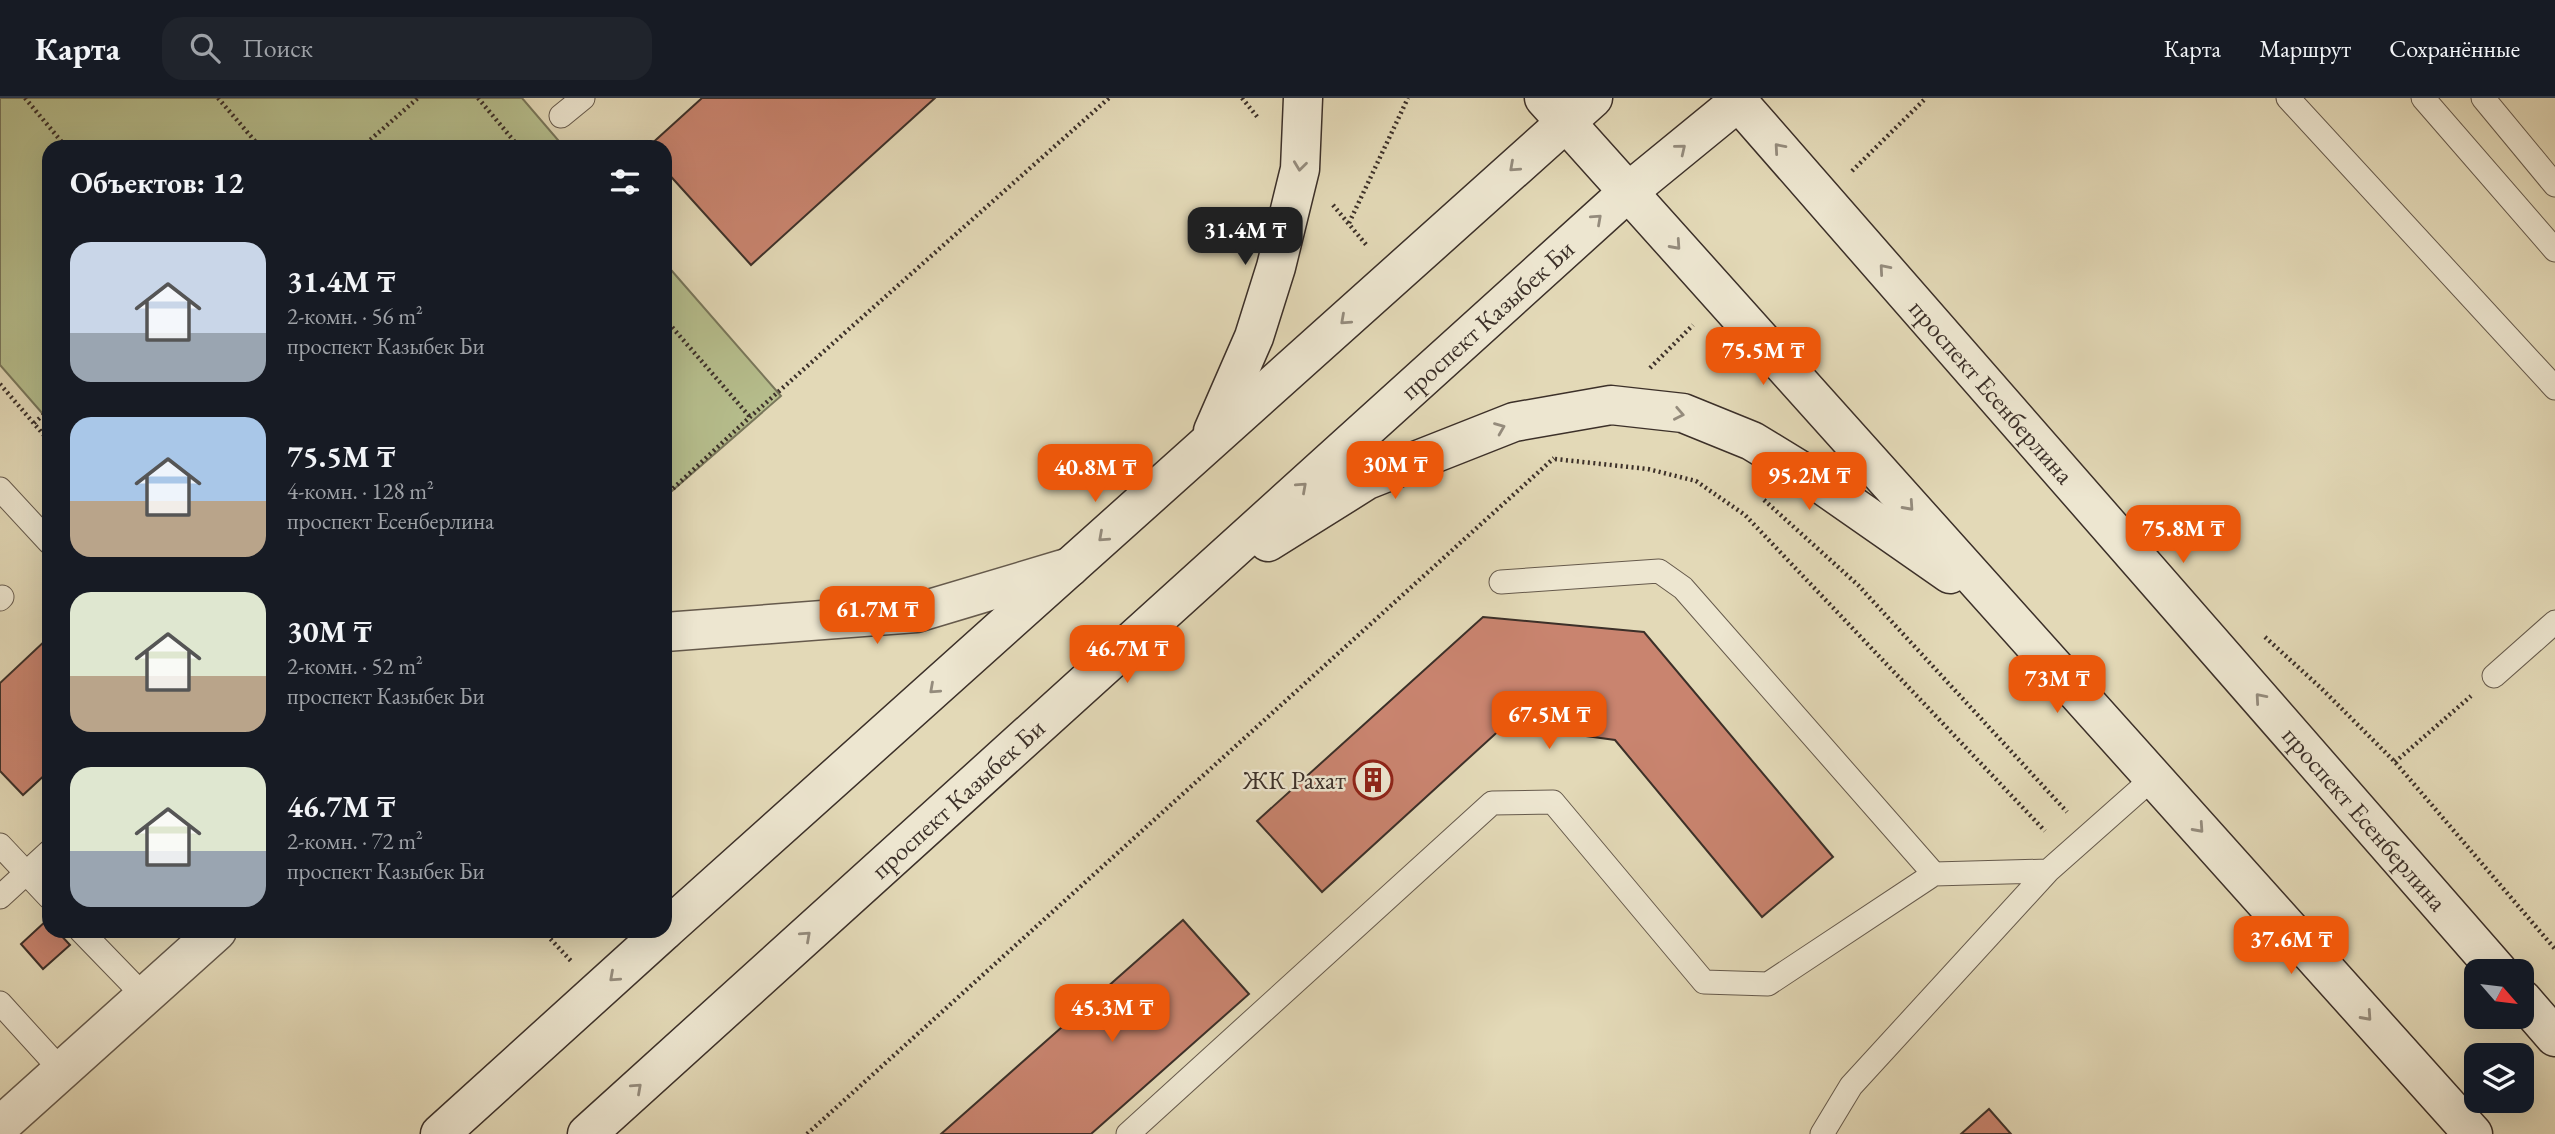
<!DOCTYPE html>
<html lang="ru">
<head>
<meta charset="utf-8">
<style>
  body { margin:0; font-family:"EB Garamond",serif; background:#20242c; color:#f1f3f6; height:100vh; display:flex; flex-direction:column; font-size:26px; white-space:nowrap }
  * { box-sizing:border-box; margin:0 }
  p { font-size:23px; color:#9ea1a6 }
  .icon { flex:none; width:38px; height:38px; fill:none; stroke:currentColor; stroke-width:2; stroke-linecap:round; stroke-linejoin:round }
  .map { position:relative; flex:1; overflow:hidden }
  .panel { position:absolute; left:42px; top:42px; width:630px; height:798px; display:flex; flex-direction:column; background:#171b24; border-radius:21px; box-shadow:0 7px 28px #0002 }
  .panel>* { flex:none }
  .needle { width:46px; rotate:118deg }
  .fabs { position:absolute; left:2464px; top:861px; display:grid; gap:14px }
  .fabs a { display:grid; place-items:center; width:70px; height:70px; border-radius:14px; background:#171b24; box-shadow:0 7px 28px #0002; font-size:35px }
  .price { position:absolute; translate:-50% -60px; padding:0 16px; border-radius:14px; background:#ea580c; color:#fff; font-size:23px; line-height:46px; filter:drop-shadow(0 2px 4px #0008) }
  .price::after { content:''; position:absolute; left:50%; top:42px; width:21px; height:16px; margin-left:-10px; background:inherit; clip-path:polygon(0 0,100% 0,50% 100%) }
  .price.active { background:#222; color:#fff }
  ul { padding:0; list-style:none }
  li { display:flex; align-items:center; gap:21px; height:175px; padding:0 28px }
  li span { display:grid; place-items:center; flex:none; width:196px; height:140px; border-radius:21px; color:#555 }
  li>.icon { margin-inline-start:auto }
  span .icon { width:84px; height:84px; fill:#fffc; stroke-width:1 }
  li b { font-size:30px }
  h2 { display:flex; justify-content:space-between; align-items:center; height:84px; padding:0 28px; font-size:30px }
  header { display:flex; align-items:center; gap:42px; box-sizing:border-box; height:98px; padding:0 35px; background:#171b24; border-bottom:2px solid #363941 }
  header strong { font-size:33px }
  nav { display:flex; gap:38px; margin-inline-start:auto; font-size:24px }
  .search { width:490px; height:63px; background:#20242c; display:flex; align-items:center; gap:18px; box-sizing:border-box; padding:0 24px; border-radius:21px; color:#9ea1a6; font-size:26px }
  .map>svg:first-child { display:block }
  .green { fill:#b6be8d; stroke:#79775b; stroke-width:2 }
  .building { fill:#c9846f; stroke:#3c3029; stroke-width:2 }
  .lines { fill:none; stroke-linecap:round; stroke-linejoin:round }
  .lane-casing { stroke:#665a4c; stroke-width:25 }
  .street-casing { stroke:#665a4c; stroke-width:41 }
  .secondary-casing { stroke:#3c3029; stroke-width:41 }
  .path { stroke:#3c3029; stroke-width:4.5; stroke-dasharray:2 3.5; stroke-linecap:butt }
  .lane { stroke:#ede6d0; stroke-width:23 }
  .street { stroke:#ede6d0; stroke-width:38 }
  .secondary { stroke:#ede6d0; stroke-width:38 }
  .oneway { stroke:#948b7c }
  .labels { text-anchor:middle; stroke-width:5; stroke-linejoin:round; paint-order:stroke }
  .street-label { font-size:26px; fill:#3c3029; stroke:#ede6d0 }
  .poi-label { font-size:26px; fill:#3c3029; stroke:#ede6d0; text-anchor:end }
</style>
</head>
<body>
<header>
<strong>Карта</strong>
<div class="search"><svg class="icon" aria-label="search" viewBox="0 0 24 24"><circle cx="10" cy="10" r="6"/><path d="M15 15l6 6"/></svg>Поиск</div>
<nav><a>Карта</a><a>Маршрут</a><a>Сохранённые</a></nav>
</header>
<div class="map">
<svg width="2555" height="1036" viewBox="0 0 2555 1036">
  <rect width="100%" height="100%" fill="#e3d9b7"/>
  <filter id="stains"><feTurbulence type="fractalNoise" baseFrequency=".00286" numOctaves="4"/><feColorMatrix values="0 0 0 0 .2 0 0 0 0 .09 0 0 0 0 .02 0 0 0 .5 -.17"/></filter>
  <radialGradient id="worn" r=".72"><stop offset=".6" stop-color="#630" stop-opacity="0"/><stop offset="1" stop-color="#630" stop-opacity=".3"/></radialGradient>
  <path class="green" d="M0 0H522L564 49H49V323L0 267Z
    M665 165 781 298 665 399Z"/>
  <path class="building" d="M702 0H935L751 167 665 72V49H648Z
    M1483 519 1644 534 1833 759 1762 819 1615 642 1505 627 1322 794 1257 723Z
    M49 539V673L23 697 0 673V585Z
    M47 822 49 833H57L70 847 43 871 21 846Z
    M1183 822 1249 896 1091 1036H941Z
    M1989 1011 2011 1036H1961Z"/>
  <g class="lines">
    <defs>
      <path id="lane" d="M2288 0 2555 290
        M2423 0 2555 152
        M2483 0 2555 87
        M561 18 583 0
        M0 391 49 444
        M1501 484 1659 473 1683 490 1934 776
        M0 501 2 499
        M2494 578 2555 524
        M0 747 49 799
        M0 799 49 754
        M81 833 144 898
        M0 905 61 972
        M1128 1036 1492 705 1553 704 1704 884 1768 886 1934 776 2048 773
        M1822 1036 1851 988 2048 773 2153 680"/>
      <path id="street" d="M665 534 916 515 1070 469
        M0 1028 217 833"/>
      <g id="secondary">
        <path d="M1544 0 2473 1036"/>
        <path id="s1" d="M1735 0 2498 873"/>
        <path d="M1213 333 1254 239 1276 169 1300 71 1303 0"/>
        <path d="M1268 444 1367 382 1514 324 1611 307 1683 315 1752 343 1811 379 1950 476"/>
        <path d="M665 832 1593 0"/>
        <path d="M2522 901 2555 939"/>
        <path d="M440 1036 664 833"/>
        <path id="s2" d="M587 1036 1628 94 1738 4"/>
      </g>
    </defs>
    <use href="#lane" class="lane-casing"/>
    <use href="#street" class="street-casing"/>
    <use href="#secondary" class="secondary-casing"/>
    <path class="path" d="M25 0 66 49
      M218 0 260 49
      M478 0 519 49
      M1242 0 1259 21
      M362 49 418 0
      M1852 73 1926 0
      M1333 107 1368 149
      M1349 125 1408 0
      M665 221 750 319
      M1650 270 1693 227
      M0 286 49 343
      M34 325 49 312
      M1555 361 1648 371 1696 383 1745 417 2045 733
      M665 398 750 319 1109 0
      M1764 402 1858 487 2067 714
      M2265 539 2321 590 2395 664 2555 851
      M2395 664 2471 598
      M543 833 571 863
      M807 1036 1554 360"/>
    <use href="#lane" class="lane"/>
    <use href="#street" class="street"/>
    <use href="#secondary" class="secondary"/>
  </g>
  <defs><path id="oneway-chevron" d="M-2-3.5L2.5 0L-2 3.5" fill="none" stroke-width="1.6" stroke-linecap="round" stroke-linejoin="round" transform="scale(1.75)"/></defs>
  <g class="oneway">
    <use href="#oneway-chevron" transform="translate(1779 50) rotate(-131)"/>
    <use href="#oneway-chevron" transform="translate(1681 51) rotate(-39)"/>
    <use href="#oneway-chevron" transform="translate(1300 68) rotate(97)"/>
    <use href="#oneway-chevron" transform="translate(1514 69) rotate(138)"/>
    <use href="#oneway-chevron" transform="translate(1597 121) rotate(-42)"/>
    <use href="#oneway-chevron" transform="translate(1676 147) rotate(48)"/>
    <use href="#oneway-chevron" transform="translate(1884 171) rotate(-131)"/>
    <use href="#oneway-chevron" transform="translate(1345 222) rotate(138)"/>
    <use href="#oneway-chevron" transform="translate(1679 316) rotate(11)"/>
    <use href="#oneway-chevron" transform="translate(1500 330) rotate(-22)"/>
    <use href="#oneway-chevron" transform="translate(1302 389) rotate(-42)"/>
    <use href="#oneway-chevron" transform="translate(1909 408) rotate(48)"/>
    <use href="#oneway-chevron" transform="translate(1103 439) rotate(138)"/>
    <use href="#oneway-chevron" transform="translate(934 591) rotate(138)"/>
    <use href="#oneway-chevron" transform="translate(2260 600) rotate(-131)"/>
    <use href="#oneway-chevron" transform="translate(2199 730) rotate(48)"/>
    <use href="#oneway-chevron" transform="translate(806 838) rotate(-42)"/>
    <use href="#oneway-chevron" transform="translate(614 879) rotate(138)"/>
    <use href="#oneway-chevron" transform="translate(2367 918) rotate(48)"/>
    <use href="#oneway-chevron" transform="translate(637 990) rotate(-42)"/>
  </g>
  <defs>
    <symbol id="building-ring" viewBox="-11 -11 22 22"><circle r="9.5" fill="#ede6d0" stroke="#8f2418" stroke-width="1.5"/><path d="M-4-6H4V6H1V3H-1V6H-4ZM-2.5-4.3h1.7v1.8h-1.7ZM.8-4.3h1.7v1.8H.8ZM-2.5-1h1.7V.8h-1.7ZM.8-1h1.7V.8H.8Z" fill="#8f2418"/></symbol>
  </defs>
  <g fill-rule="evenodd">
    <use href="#building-ring" x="1351" y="660" width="44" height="44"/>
  </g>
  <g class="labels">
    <g class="street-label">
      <text dy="9" stroke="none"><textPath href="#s2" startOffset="1214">проспект Казыбек Би</textPath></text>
      <text dy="9" stroke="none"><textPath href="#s1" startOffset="390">проспект Есенберлина</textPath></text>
      <text dy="9" stroke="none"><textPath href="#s2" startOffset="500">проспект Казыбек Би</textPath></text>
      <text dy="9" stroke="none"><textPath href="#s1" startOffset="957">проспект Есенберлина</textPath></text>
    </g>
    <g class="poi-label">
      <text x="1346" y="691">ЖК Рахат</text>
    </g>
  </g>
  <rect width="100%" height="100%" filter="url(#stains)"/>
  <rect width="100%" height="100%" fill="url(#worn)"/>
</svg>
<div class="fabs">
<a><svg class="needle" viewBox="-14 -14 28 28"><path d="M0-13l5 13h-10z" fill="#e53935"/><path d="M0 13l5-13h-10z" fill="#9ea1a6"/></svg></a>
<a><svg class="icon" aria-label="layers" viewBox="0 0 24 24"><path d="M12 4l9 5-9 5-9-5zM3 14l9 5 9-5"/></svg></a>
</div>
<b class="price active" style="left:1245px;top:169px">31.4M ₸</b>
<b class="price" style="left:1763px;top:289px">75.5M ₸</b>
<b class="price" style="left:1395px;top:403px">30M ₸</b>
<b class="price" style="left:1095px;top:406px">40.8M ₸</b>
<b class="price" style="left:1809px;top:414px">95.2M ₸</b>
<b class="price" style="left:2183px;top:467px">75.8M ₸</b>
<b class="price" style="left:877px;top:548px">61.7M ₸</b>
<b class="price" style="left:1127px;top:587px">46.7M ₸</b>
<b class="price" style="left:2057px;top:617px">73M ₸</b>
<b class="price" style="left:1549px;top:653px">67.5M ₸</b>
<b class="price" style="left:2291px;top:878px">37.6M ₸</b>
<b class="price" style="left:1112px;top:946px">45.3M ₸</b>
<section class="panel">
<h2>Объектов: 12<svg class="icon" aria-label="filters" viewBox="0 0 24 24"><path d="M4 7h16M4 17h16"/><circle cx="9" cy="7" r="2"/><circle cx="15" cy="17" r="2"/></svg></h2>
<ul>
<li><span style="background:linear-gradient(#c9d6e8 65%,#9aa5b1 0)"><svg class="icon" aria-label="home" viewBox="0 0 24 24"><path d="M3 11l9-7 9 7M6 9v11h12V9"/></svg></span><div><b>31.4M ₸</b><p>2-комн. · 56 m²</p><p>проспект Казыбек Би</p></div></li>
<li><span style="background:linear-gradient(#a9c7e8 60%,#b9a48a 0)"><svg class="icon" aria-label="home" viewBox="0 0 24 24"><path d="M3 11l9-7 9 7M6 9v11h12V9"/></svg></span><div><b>75.5M ₸</b><p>4-комн. · 128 m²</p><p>проспект Есенберлина</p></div></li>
<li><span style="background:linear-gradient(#dfe7d0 60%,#b9a48a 0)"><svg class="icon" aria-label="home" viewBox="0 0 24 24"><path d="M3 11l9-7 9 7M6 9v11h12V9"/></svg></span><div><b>30M ₸</b><p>2-комн. · 52 m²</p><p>проспект Казыбек Би</p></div></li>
<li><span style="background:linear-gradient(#dfe7d0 60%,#9aa5b1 0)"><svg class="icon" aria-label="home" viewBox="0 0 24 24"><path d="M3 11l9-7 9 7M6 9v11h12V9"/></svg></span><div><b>46.7M ₸</b><p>2-комн. · 72 m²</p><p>проспект Казыбек Би</p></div></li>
</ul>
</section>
</div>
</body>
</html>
